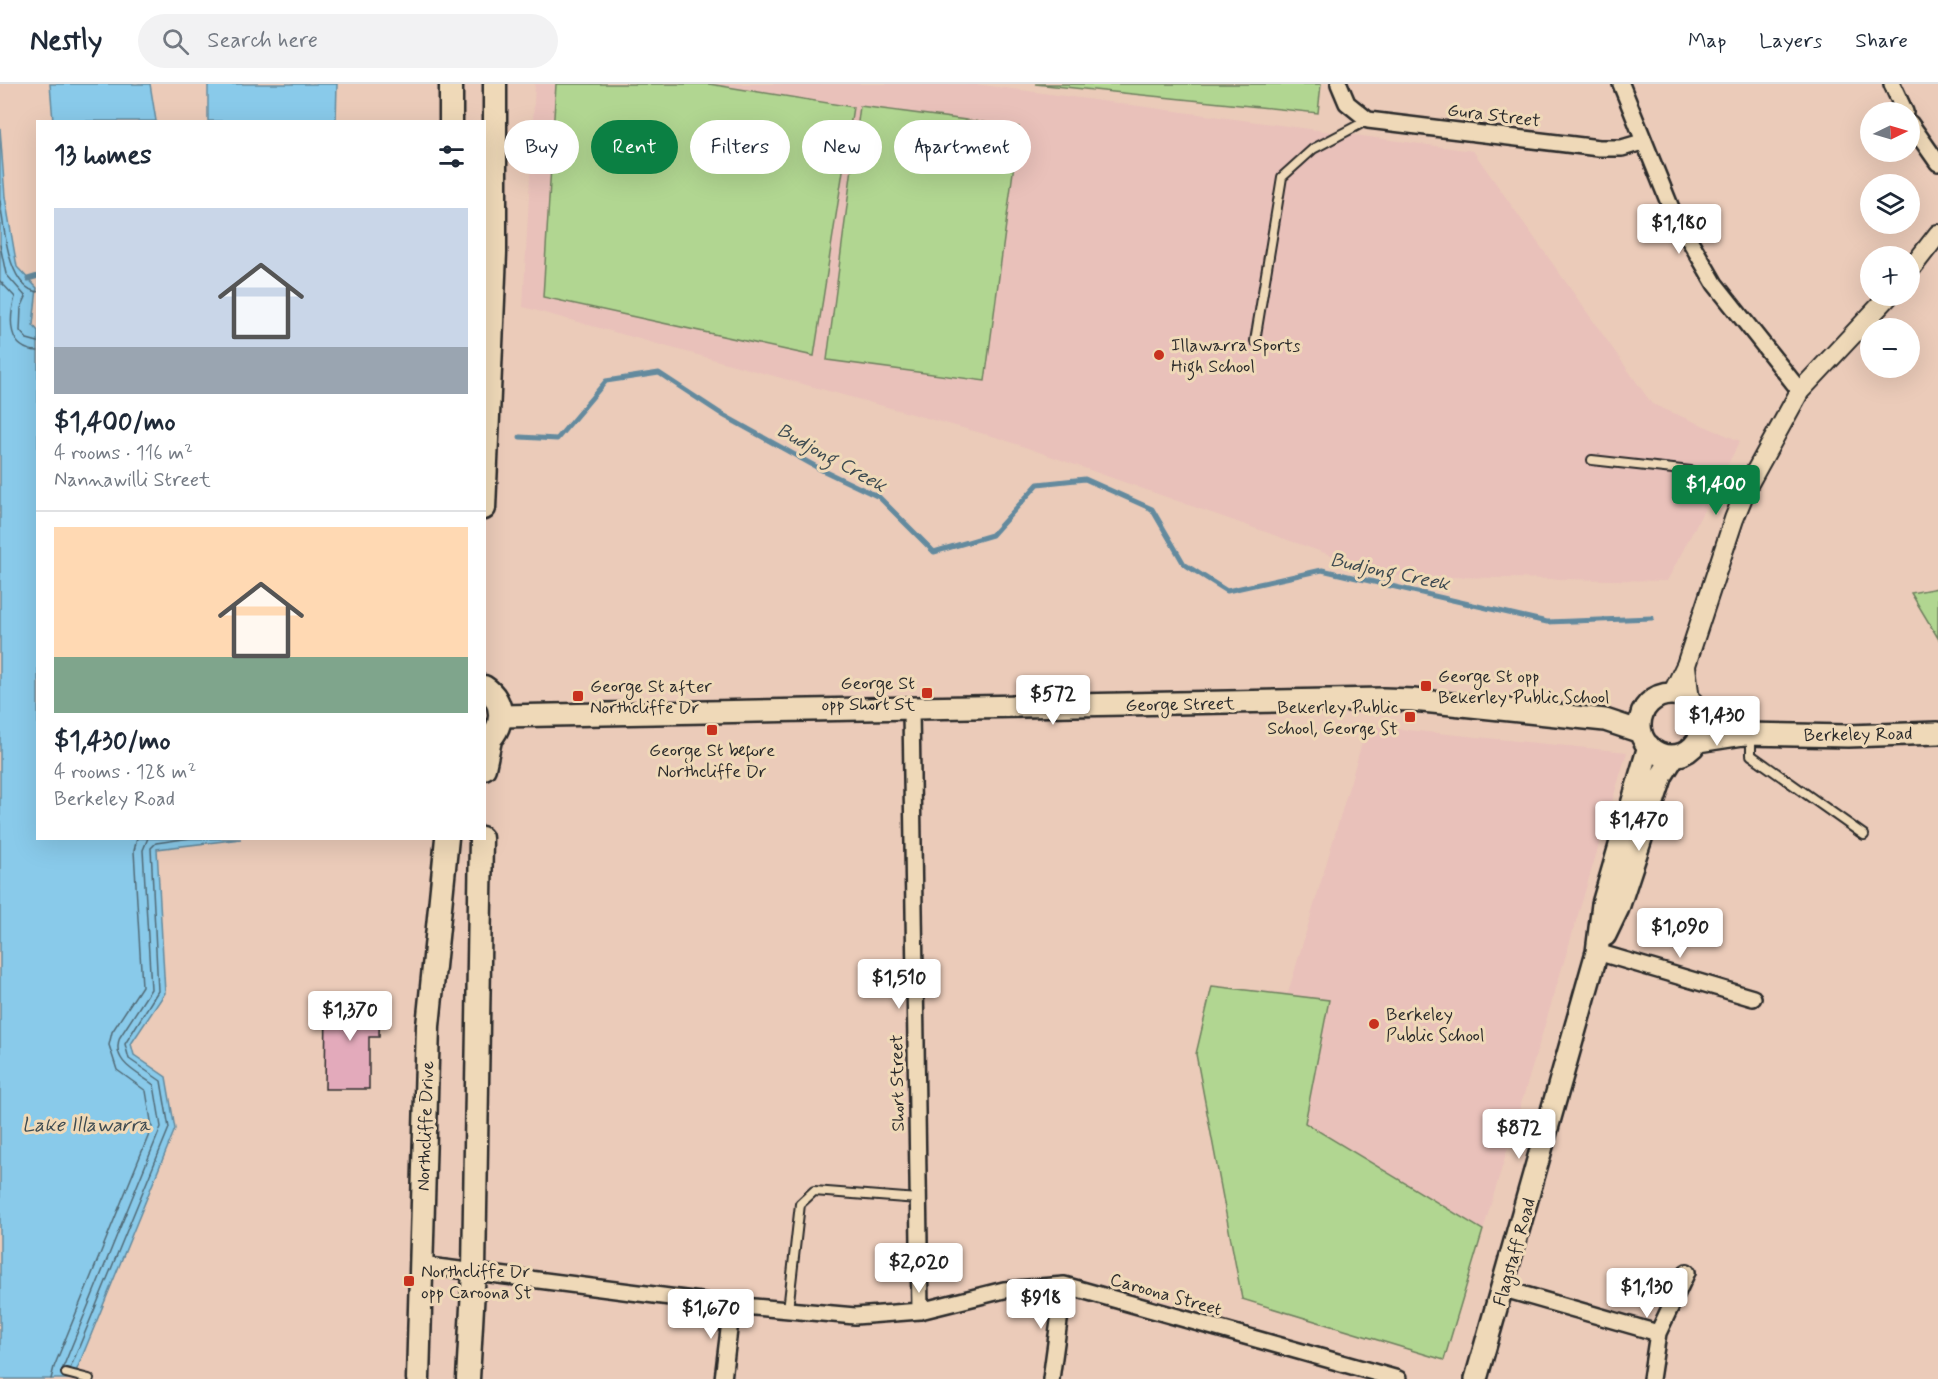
<!DOCTYPE html>
<html lang="en">
<head>
<meta charset="utf-8">
<style>
  body { margin:0; font-family:Mynerve,sans-serif; background:#f2f2f3; color:#1f2937; height:100vh; display:flex; flex-direction:column; font-size:22px; white-space:nowrap }
  * { box-sizing:border-box; margin:0 }
  p { font-size:20px; color:#747a83 }
  .icon { flex:none; width:33px; height:33px; fill:none; stroke:currentColor; stroke-width:2; stroke-linecap:round; stroke-linejoin:round }
  .map { position:relative; flex:1; overflow:hidden }
  .side { position:absolute; left:36px; top:36px; width:450px; height:720px; display:flex; flex-direction:column; background:#fff; border-radius:0px; box-shadow:0 6px 24px #0002 }
  .side>* { flex:none }
  .guide { position:absolute; left:504px; top:36px; width:570px; height:54px; display:flex; gap:12px }
  .needle { width:39px; rotate:85deg }
  .fabs { position:absolute; left:1860px; top:18px; display:grid; gap:12px }
  .fabs a { display:grid; place-items:center; width:60px; height:60px; border-radius:50%; background:#fff; box-shadow:0 6px 24px #0002; font-size:30px }
  .price { position:absolute; translate:-50% -51px; padding:0 14px; border-radius:6px; background:#fff; color:#222; font-size:20px; line-height:39px; filter:drop-shadow(0 2px 3px #0008) }
  .price::after { content:''; position:absolute; left:50%; top:36px; width:18px; height:14px; margin-left:-9px; background:inherit; clip-path:polygon(0 0,100% 0,50% 100%) }
  .price.selected { background:#0b8043; color:#fff }
  ul { padding:0; list-style:none }
  li { display:grid; align-content:center; gap:12px; height:318px; padding:0 18px }
  li+li { border-top:2px solid #e0e1e3 }
  li span { display:grid; place-items:center; height:186px; border-radius:0px; color:#555 }
  li>.icon { margin-inline-start:auto }
  span .icon { width:108px; height:108px; fill:#fffc; stroke-width:1 }
  li b { font-size:26px }
  h2 { display:flex; justify-content:space-between; align-items:center; height:72px; padding:0 18px; font-size:26px }
  .chip { padding:0 21px; border-radius:27px; background:#fff; box-shadow:0 6px 24px #0002; font-size:21px; line-height:54px }
  .chip.selected { background:#0b8043; color:#fff }
  header { display:flex; align-items:center; gap:36px; box-sizing:border-box; height:84px; padding:0 30px; background:#fff; border-bottom:2px solid #e0e1e3 }
  header strong { font-size:28px }
  nav { display:flex; gap:33px; margin-inline-start:auto; font-size:21px }
  .search { width:420px; height:54px; background:#f2f2f3; display:flex; align-items:center; gap:15px; box-sizing:border-box; padding:0 21px; border-radius:33px; color:#747a83; font-size:22px }
  .map>svg:first-child { display:block }
  .built { fill:#e9c1ba }
  .green { fill:#b1d691; stroke:#6e805e; stroke-width:1.5 }
  .water { fill:#89caea; stroke:#638a9e; stroke-width:1.5 }
  .lines { fill:none; stroke-linecap:round; stroke-linejoin:round }
  .shore { stroke:#516b77; stroke-width:1.5 }
  .stream { stroke:#638a9e; stroke-width:5 }
  .building { fill:#e3aabb; stroke:#2b2b2b; stroke-width:1.5 }
  .service-casing { stroke:#2b2b2b; stroke-width:12 }
  .minor-casing { stroke:#2b2b2b; stroke-width:20 }
  .tertiary-casing { stroke:#2b2b2b; stroke-width:22 }
  .secondary-casing { stroke:#2b2b2b; stroke-width:26 }
  .primary-casing { stroke:#2b2b2b; stroke-width:27 }
  .service { stroke:#efd9b8; stroke-width:8 }
  .minor { stroke:#efd9b8; stroke-width:15 }
  .tertiary { stroke:#efd9b8; stroke-width:18 }
  .secondary { stroke:#efd9b8; stroke-width:21 }
  .primary { stroke:#efd9b8; stroke-width:22 }
  .poi-dot { fill:#c8321e; stroke:#efd9b8; stroke-width:2 }
  .labels { text-anchor:middle; stroke-width:6; stroke-linejoin:round; paint-order:stroke }
  .street-label { font-size:18px; fill:#2b2b2b; stroke:#efd9b8 }
  .poi-label { font-size:18px; fill:#2b2b2b; stroke:#efd9b8; text-anchor:start }
  .water-label { font-size:20px; font-style:italic; fill:#3e4b51; stroke:#efd9b8 }
</style>
</head>
<body>
<header>
<strong>Nestly</strong>
<div class="search"><svg class="icon" aria-label="search" viewBox="0 0 24 24"><circle cx="10" cy="10" r="6"/><path d="M15 15l6 6"/></svg>Search here</div>
<nav><a>Map</a><a>Layers</a><a>Share</a></nav>
</header>
<div class="map">
<svg width="1938" height="1295" viewBox="0 0 1938 1295">
  <rect width="100%" height="100%" fill="#ebcbb9"/>
  <filter id="ink" filterUnits="userSpaceOnUse"><feTurbulence type="fractalNoise" baseFrequency=".0167" numOctaves="2"/><feDisplacementMap in="SourceGraphic" scale="12" xChannelSelector="R" yChannelSelector="G"/><feConvolveMatrix kernelMatrix="1 2 1 2 8 2 1 2 1" color-interpolation-filters="sRGB"/></filter>
  <g filter="url(#ink)">
    <path class="built" d="M535 0H975L1473 67 1652 320 1740 357 1667 497 1390 492 999 354 523 223Z
      M1367 642 1627 668 1444 1276 1242 1215 1196 970 1212 902 1288 909Z"/>
    <path class="green" d="M556 0H709L853 23 814 272 543 213Z
      M1035 0H1321L1318 29Z
      M860 22 1019 43 985 297 827 276Z
      M1938 504V554L1911 509Z
      M1212 902 1329 916 1305 1039 1483 1146 1444 1276 1242 1215 1196 970Z"/>
    <path class="water" d="M50 0H150L156 37H53Z
      M208 0H337L336 37H208Z
      M0 44 5 113 17 183 37 204 33 241 38 247V754L241 755 157 765 165 909 131 960 134 971 166 993 175 1045 73 1295H0Z"/>
    <g class="lines">
      <path class="shore" d="M0 117C4 141 7 204 38 208
        M0 161 6 190 26 213 21 224 20 247 27 255 38 258
        M0 197 15 213C9 235 7 266 38 267
        M70 1285 169 1044 161 997 129 975 125 960 158 907 151 764 156 759 191 754
        M62 1286 161 1043 154 1001C138 989 110 978 120 953L151 905 143 766 148 754
        M51 1295 54 1283 152 1043 146 1007 117 986 109 961 112 948 142 902 134 767 137 754"/>
      <path class="stream" d="M28 195 38 192
        M520 353 557 355 606 297 659 289 723 331 822 386 879 413 934 468 992 451 1038 400 1085 395 1152 425 1184 480 1227 507 1322 486 1547 538 1652 534"/>
    </g>
    <path class="building" d="M350 911 380 912 379 953H369V1005H325L326 919H350Z"/>
    <g class="lines">
      <defs>
        <path id="service" d="M1255 257 1282 93 1313 65 1368 36
          M1592 376 1691 387 1746 403
          M1751 652V671L1864 751
          M788 1226 800 1120 814 1107 918 1115
          M66 1289 89 1295"/>
        <path id="minor" d="M1339 0 1347 19 1368 36 1599 64H1622L1642 58
          M1621 0 1671 124 1715 200 1800 307
          M1892 0 1905 28
          M1910 39 1938 79
          M911 626 920 1227
          M1597 868 1753 914
          M421 1181 732 1221 855 1232 920 1227 1004 1206 1064 1201 1398 1295
          M1504 1205 1658 1249
          M723 1295 732 1221
          M1051 1295 1064 1201
          M1651 1295 1658 1249 1687 1188"/>
        <path id="tertiary" d="M1910 186 1938 150
          M1686 582 1690 617
          M1672 610 1686 581 1734 435 1747 403 1800 307 1889 212"/>
        <path id="secondary" d="M1640 641a31 31 0 1 1 62 0a31 31 0 1 1-62 0Z
          M501 632 1383 615 1413 616 1605 636 1641 648
          M1698 657 1743 650 1848 652 1938 649
          M1605 851 1618 824 1662 691 1674 672
          M1476 1295 1597 868 1603 820 1649 662"/>
        <path id="primary" d="M451 0V38
          M484 424 495 169V0
          M484 603C506 617 505 645 484 660
          M484 684 490 656
          M418 1295 428 942 447 754
          M468 1295 474 1187 481 754"/>
      </defs>
      <use href="#service" class="service-casing"/>
      <use href="#minor" class="minor-casing"/>
      <use href="#tertiary" class="tertiary-casing"/>
      <use href="#secondary" class="secondary-casing"/>
      <use href="#primary" class="primary-casing"/>
      <use href="#service" class="service"/>
      <use href="#minor" class="minor"/>
      <use href="#tertiary" class="tertiary"/>
      <use href="#secondary" class="secondary"/>
      <use href="#primary" class="primary"/>
    </g>
  </g>
  <g class="poi-dot">
    <circle cx="1159" cy="271" r="6"/>
    <rect x="1420" y="596" width="12" height="12" rx="3"/>
    <rect x="921" y="603" width="12" height="12" rx="3"/>
    <rect x="572" y="606" width="12" height="12" rx="3"/>
    <rect x="1404" y="627" width="12" height="12" rx="3"/>
    <rect x="706" y="640" width="12" height="12" rx="3"/>
    <circle cx="1374" cy="940" r="6"/>
    <rect x="403" y="1191" width="12" height="12" rx="3"/>
  </g>
  <g class="labels">
    <g class="street-label">
      <text transform="translate(1494 31) rotate(7)" y="6">Gura Street</text>
      <text transform="translate(1180 620) rotate(-1)" y="6">George Street</text>
      <text transform="translate(1858 650) rotate(-1)" y="6">Berkeley Road</text>
      <text transform="translate(897 999) rotate(-91)" y="6">Short Street</text>
      <text transform="translate(425 1042) rotate(-88)" y="6">Northcliffe Drive</text>
      <text transform="translate(1514 1168) rotate(-74)" y="6">Flagstaff Road</text>
      <text transform="translate(1166 1210) rotate(16)" y="6">Caroona Street</text>
    </g>
    <g class="poi-label">
      <text x="1171" y="267">Illawarra Sports<tspan x="1171" dy="21">High School</tspan></text>
      <text x="1438" y="598">George St opp<tspan x="1438" dy="21">Bekerley Public School</tspan></text>
      <text x="915" y="605" text-anchor="end">George St<tspan x="915" dy="21">opp Short St</tspan></text>
      <text x="590" y="608">George St after<tspan x="590" dy="21">Northcliffe Dr</tspan></text>
      <text x="1398" y="629" text-anchor="end">Bekerley Public<tspan x="1398" dy="21">School, George St</tspan></text>
      <text x="712" y="672" text-anchor="middle">George St before<tspan x="712" dy="21">Northcliffe Dr</tspan></text>
      <text x="1386" y="936">Berkeley<tspan x="1386" dy="21">Public School</tspan></text>
      <text x="421" y="1193">Northcliffe Dr<tspan x="421" dy="21">opp Caroona St</tspan></text>
    </g>
    <g class="water-label">
      <text transform="translate(832 373) rotate(29)" y="7">Budjong Creek</text>
      <text transform="translate(1390 487) rotate(12)" y="7">Budjong Creek</text>
      <text x="86" y="1047">Lake Illawarra</text>
    </g>
  </g>
</svg>
<div class="fabs">
<a><svg class="needle" viewBox="-14 -14 28 28"><path d="M0-13l5 13h-10z" fill="#e53935"/><path d="M0 13l5-13h-10z" fill="#747a83"/></svg></a>
<a><svg class="icon" aria-label="layers" viewBox="0 0 24 24"><path d="M12 4l9 5-9 5-9-5zM3 14l9 5 9-5"/></svg></a>
<a>+</a>
<a>−</a>
</div>
<b class="price" style="left:1679px;top:171px">$1,180</b>
<b class="price selected" style="left:1716px;top:432px">$1,400</b>
<b class="price" style="left:1053px;top:642px">$572</b>
<b class="price" style="left:1717px;top:663px">$1,430</b>
<b class="price" style="left:1639px;top:768px">$1,470</b>
<b class="price" style="left:1680px;top:875px">$1,090</b>
<b class="price" style="left:899px;top:926px">$1,510</b>
<b class="price" style="left:350px;top:958px">$1,370</b>
<b class="price" style="left:1519px;top:1076px">$872</b>
<b class="price" style="left:919px;top:1210px">$2,020</b>
<b class="price" style="left:1647px;top:1235px">$1,130</b>
<b class="price" style="left:1041px;top:1246px">$918</b>
<b class="price" style="left:711px;top:1256px">$1,670</b>
<div class="guide">
<a class="chip">Buy</a>
<a class="chip selected">Rent</a>
<a class="chip">Filters</a>
<a class="chip">New</a>
<a class="chip">Apartment</a>
</div>
<section class="side">
<h2>13 homes<svg class="icon" aria-label="filters" viewBox="0 0 24 24"><path d="M4 7h16M4 17h16"/><circle cx="9" cy="7" r="2"/><circle cx="15" cy="17" r="2"/></svg></h2>
<ul>
<li><span style="background:linear-gradient(#c9d6e8 75%,#9aa5b1 0)"><svg class="icon" aria-label="home" viewBox="0 0 24 24"><path d="M3 11l9-7 9 7M6 9v11h12V9"/></svg></span><div><b>$1,400/mo</b><p>4 rooms · 116 m²</p><p>Nannawilli Street</p></div></li>
<li><span style="background:linear-gradient(#ffd9b3 70%,#7fa58c 0)"><svg class="icon" aria-label="home" viewBox="0 0 24 24"><path d="M3 11l9-7 9 7M6 9v11h12V9"/></svg></span><div><b>$1,430/mo</b><p>4 rooms · 128 m²</p><p>Berkeley Road</p></div></li>
</ul>
</section>
</div>
</body>
</html>
